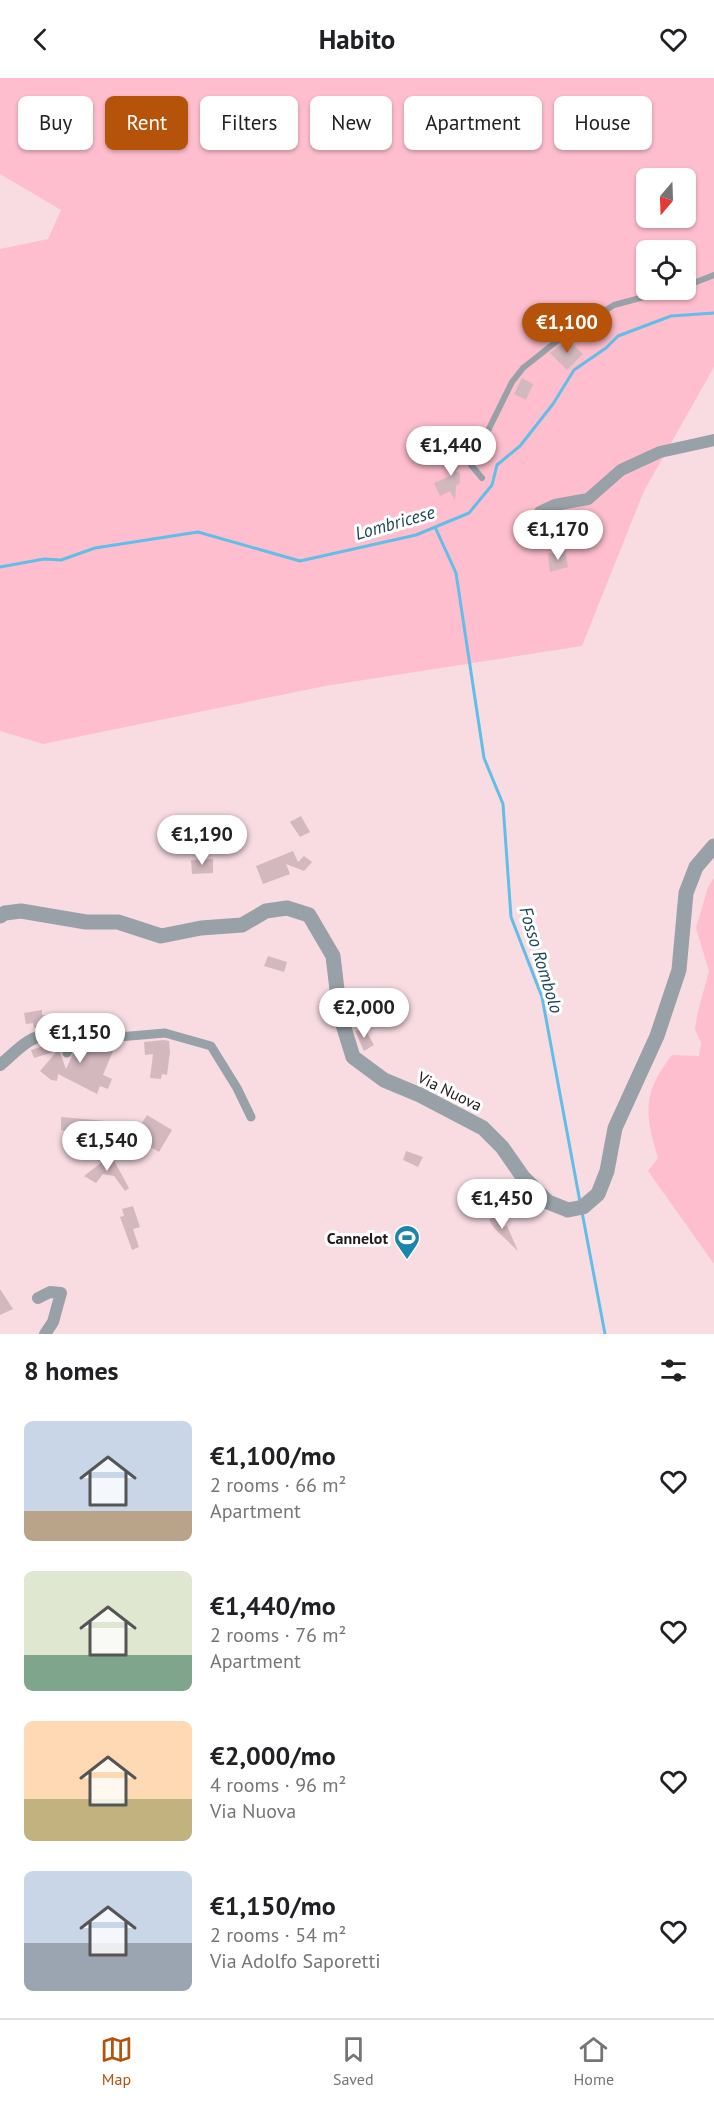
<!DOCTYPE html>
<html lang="en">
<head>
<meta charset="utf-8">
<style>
  body { margin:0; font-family:"PT Sans",sans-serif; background:#f2f2f2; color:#202124; height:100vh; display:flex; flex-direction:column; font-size:22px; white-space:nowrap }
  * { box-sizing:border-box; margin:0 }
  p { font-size:20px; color:#757577 }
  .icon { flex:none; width:33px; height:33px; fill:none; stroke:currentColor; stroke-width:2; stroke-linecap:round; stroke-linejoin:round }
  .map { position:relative; height:1256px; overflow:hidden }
  .details { display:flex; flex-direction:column; background:#fff; flex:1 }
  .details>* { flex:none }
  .top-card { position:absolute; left:18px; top:18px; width:678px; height:54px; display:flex; gap:12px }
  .needle { width:39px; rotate:199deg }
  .tools { position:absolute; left:636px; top:90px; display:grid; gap:12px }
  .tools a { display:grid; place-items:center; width:60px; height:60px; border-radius:9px; background:#fff; box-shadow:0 2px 4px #0004; font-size:30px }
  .price { position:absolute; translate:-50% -51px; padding:0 14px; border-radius:21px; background:#fff; color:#222; font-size:20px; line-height:39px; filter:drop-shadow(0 2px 3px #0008) }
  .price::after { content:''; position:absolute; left:50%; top:36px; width:18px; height:14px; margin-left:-9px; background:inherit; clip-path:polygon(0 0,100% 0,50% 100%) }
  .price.current { background:#b45309; color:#fff }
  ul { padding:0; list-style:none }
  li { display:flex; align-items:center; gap:18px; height:150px; padding:0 24px }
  li span { display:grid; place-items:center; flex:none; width:168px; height:120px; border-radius:9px; color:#555 }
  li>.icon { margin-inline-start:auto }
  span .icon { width:72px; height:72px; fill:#fffc; stroke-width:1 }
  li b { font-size:26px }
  h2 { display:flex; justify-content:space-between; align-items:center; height:72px; padding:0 24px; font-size:26px }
  .tag { padding:0 21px; border-radius:9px; background:#fff; box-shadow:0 2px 4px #0004; font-size:21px; line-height:54px }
  .tag.current { background:#b45309; color:#fff }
  header { display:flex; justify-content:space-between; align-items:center; height:78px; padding:0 24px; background:#fff; font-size:27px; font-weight:800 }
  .tab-bar { display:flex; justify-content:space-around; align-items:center; height:84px; border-top:2px solid #e0e0e0; background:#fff; font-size:16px; color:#757577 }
  .tab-bar a { display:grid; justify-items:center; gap:3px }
  .tab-bar .current { color:#b45309 }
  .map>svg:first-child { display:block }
  .green { fill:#febecd; fill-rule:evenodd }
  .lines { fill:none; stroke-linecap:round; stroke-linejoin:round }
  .stream { stroke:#61bee8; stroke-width:3 }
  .building { fill:#d3b8be }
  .service { stroke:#97a1a7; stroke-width:6 }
  .pedestrian { stroke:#97a1a7; stroke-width:9 }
  .minor { stroke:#97a1a7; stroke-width:12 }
  .tertiary { stroke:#97a1a7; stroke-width:15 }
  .labels { text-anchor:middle; stroke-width:6; stroke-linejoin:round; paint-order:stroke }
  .street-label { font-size:16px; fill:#23191b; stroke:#fff }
  .poi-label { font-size:16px; font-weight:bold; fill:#23191b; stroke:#fff; text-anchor:end }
  .water-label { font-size:18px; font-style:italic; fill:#1d4658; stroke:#fff }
</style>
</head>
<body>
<header><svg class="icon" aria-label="back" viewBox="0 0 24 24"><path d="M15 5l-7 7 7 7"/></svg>Habito<svg class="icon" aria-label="heart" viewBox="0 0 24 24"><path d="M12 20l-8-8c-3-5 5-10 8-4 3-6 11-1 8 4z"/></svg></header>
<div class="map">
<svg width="714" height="1256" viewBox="0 0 714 1256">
  <rect width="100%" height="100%" fill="#f8dce2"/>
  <path class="green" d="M0 0H714V289L644 413 582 568 325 608 43 666 0 653V171L48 161 61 132 0 96ZM646 100H686V140H646ZM646 172H686V212H646Z
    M714 800V1186L648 1093 658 1080C644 1035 643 1014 672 977L699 978 701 964 695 952 697 937 709 893 696 850 708 809Z"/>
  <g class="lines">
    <path class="stream" d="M435 449 456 495 484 680 503 726 511 839 542 919 580 1124
      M0 489 44 481 61 482 95 470 198 454 300 483 416 457 469 435 492 407 497 387 520 368 553 326 574 292 606 270 618 258 671 238 714 235
      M582 1134 605 1256"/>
  </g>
  <path class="building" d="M568 262 583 276 567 292 550 275Z
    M522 300 533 306 526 322 514 316Z
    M469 367 456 394 460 395V405L456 408 455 422 450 413 440 418 434 405 450 398 449 386Z
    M591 433 595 448 577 453 578 457 562 461 559 452 574 448 571 440Z
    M565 472 568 489 550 494 548 476Z
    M301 738 310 754 300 759 290 744Z
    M293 773 298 784 304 778 312 784 304 793 286 786 290 796 263 806 256 788Z
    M213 781V795L192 796 191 782Z
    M268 878 287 884 284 894 264 888Z
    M42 932V937L87 940V944H67L34 950 33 945 26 946 24 935Z
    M364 949 374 967 364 973 355 953Z
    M80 960 115 968 103 997 112 1001 108 1011 100 1008 97 1016 58 996 57 1003 51 1002 40 993 57 973 34 980 31 972 56 964 66 991Z
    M164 962 169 963 170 974 167 997 162 996 161 1001 150 1000 153 976 145 977 144 964Z
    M147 1037 172 1052 159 1074 137 1061 142 1053 138 1051Z
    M61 1039 107 1043 109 1063 91 1062 82 1072 76 1065 83 1058 61 1052Z
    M406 1073 423 1079 418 1089 403 1082Z
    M111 1077 129 1110 125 1113 114 1098 103 1096 96 1105 84 1098Z
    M133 1128 140 1149 133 1151 139 1169 132 1172 120 1139 124 1138 122 1131Z
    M497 1136 502 1150 507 1148 518 1173 494 1150 489 1142Z
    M0 1211 13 1231 0 1237Z"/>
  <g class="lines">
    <path class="service" d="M686 208 714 197
      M482 400 471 387 512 304 523 290 557 263 614 227 670 212"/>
    <path class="pedestrian" d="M52 956 69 950 107 960 165 955 211 968 237 1010 251 1039
      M67 975 76 950"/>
    <path class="minor" d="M540 434 555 427 588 421 621 392 660 374 714 362
      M0 987C17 973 29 957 52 956
      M38 1220 50 1214 61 1215 53 1244 45 1256"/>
    <path class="tertiary" d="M0 838 5 835 21 833 86 844H118L161 858 201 850 242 847 266 833 287 830 309 837 333 878 340 937 353 979 384 1002 420 1017 483 1050 502 1069 523 1099 548 1124 568 1132 583 1129 598 1116 607 1093 615 1050 657 958 679 892 686 815 696 789 714 768"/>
  </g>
  <defs>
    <symbol id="stadium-pin" viewBox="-11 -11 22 30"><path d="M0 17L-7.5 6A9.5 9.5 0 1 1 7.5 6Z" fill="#1b85ad" stroke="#fff"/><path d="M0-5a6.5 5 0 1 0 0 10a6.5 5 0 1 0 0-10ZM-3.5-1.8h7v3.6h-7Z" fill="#fff"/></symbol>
  </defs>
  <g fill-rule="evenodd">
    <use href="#stadium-pin" x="392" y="1145" width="30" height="40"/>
  </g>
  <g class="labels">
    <g class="street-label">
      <text transform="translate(450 1013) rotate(26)" y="6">Via Nuova</text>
    </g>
    <g class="poi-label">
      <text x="388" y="1166">Cannelot</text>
    </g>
    <g class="water-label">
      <text transform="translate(395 445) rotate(-16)" y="6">Lombricese</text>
      <text transform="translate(541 882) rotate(73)" y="6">Fosso Rombolo</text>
    </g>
  </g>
</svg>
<div class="tools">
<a><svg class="needle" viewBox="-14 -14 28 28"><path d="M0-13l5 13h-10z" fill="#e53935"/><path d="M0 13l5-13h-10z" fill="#757577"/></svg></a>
<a><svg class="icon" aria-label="locate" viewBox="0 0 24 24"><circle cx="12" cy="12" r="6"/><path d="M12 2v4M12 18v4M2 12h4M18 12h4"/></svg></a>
</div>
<b class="price current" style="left:567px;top:276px">€1,100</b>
<b class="price" style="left:451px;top:399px">€1,440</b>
<b class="price" style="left:558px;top:483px">€1,170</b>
<b class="price" style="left:202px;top:788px">€1,190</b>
<b class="price" style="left:364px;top:961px">€2,000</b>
<b class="price" style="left:80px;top:986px">€1,150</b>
<b class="price" style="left:107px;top:1094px">€1,540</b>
<b class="price" style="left:502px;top:1152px">€1,450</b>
<div class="top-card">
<a class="tag">Buy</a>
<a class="tag current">Rent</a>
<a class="tag">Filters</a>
<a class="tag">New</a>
<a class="tag">Apartment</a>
<a class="tag">House</a>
</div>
</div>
<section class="details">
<h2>8 homes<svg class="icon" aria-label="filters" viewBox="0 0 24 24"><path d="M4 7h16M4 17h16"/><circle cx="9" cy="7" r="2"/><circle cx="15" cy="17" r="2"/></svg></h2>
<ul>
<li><span style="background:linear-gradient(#c9d6e8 75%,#b9a48a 0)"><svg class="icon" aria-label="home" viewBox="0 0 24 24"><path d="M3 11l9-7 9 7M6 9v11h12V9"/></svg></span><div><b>€1,100/mo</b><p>2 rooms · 66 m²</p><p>Apartment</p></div><svg class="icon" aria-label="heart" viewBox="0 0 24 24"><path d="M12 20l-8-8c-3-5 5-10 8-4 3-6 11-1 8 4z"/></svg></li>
<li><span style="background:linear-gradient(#dfe7d0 70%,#7fa58c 0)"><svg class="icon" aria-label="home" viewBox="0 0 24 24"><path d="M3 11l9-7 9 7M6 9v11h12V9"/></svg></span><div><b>€1,440/mo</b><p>2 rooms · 76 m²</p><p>Apartment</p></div><svg class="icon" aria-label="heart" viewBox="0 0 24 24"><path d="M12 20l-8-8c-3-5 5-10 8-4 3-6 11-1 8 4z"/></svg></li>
<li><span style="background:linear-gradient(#ffd9b3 65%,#c2b280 0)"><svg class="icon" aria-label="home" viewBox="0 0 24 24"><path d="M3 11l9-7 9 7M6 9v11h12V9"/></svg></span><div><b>€2,000/mo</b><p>4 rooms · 96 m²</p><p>Via Nuova</p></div><svg class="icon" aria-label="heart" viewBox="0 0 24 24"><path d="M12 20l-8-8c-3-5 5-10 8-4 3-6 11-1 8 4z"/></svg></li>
<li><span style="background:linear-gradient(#c9d6e8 60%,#9aa5b1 0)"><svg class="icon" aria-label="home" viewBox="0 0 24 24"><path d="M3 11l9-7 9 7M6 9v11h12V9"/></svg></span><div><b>€1,150/mo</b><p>2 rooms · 54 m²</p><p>Via Adolfo Saporetti</p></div><svg class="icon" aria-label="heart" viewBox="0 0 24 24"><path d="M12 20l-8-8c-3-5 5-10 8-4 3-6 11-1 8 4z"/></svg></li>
</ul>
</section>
<nav class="tab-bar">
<a class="current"><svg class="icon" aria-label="map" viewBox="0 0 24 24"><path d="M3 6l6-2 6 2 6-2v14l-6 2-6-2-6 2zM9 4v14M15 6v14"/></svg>Map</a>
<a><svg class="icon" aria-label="saved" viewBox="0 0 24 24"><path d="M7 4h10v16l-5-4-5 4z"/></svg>Saved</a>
<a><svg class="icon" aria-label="home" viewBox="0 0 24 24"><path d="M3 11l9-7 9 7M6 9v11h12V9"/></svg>Home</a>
</nav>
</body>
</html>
